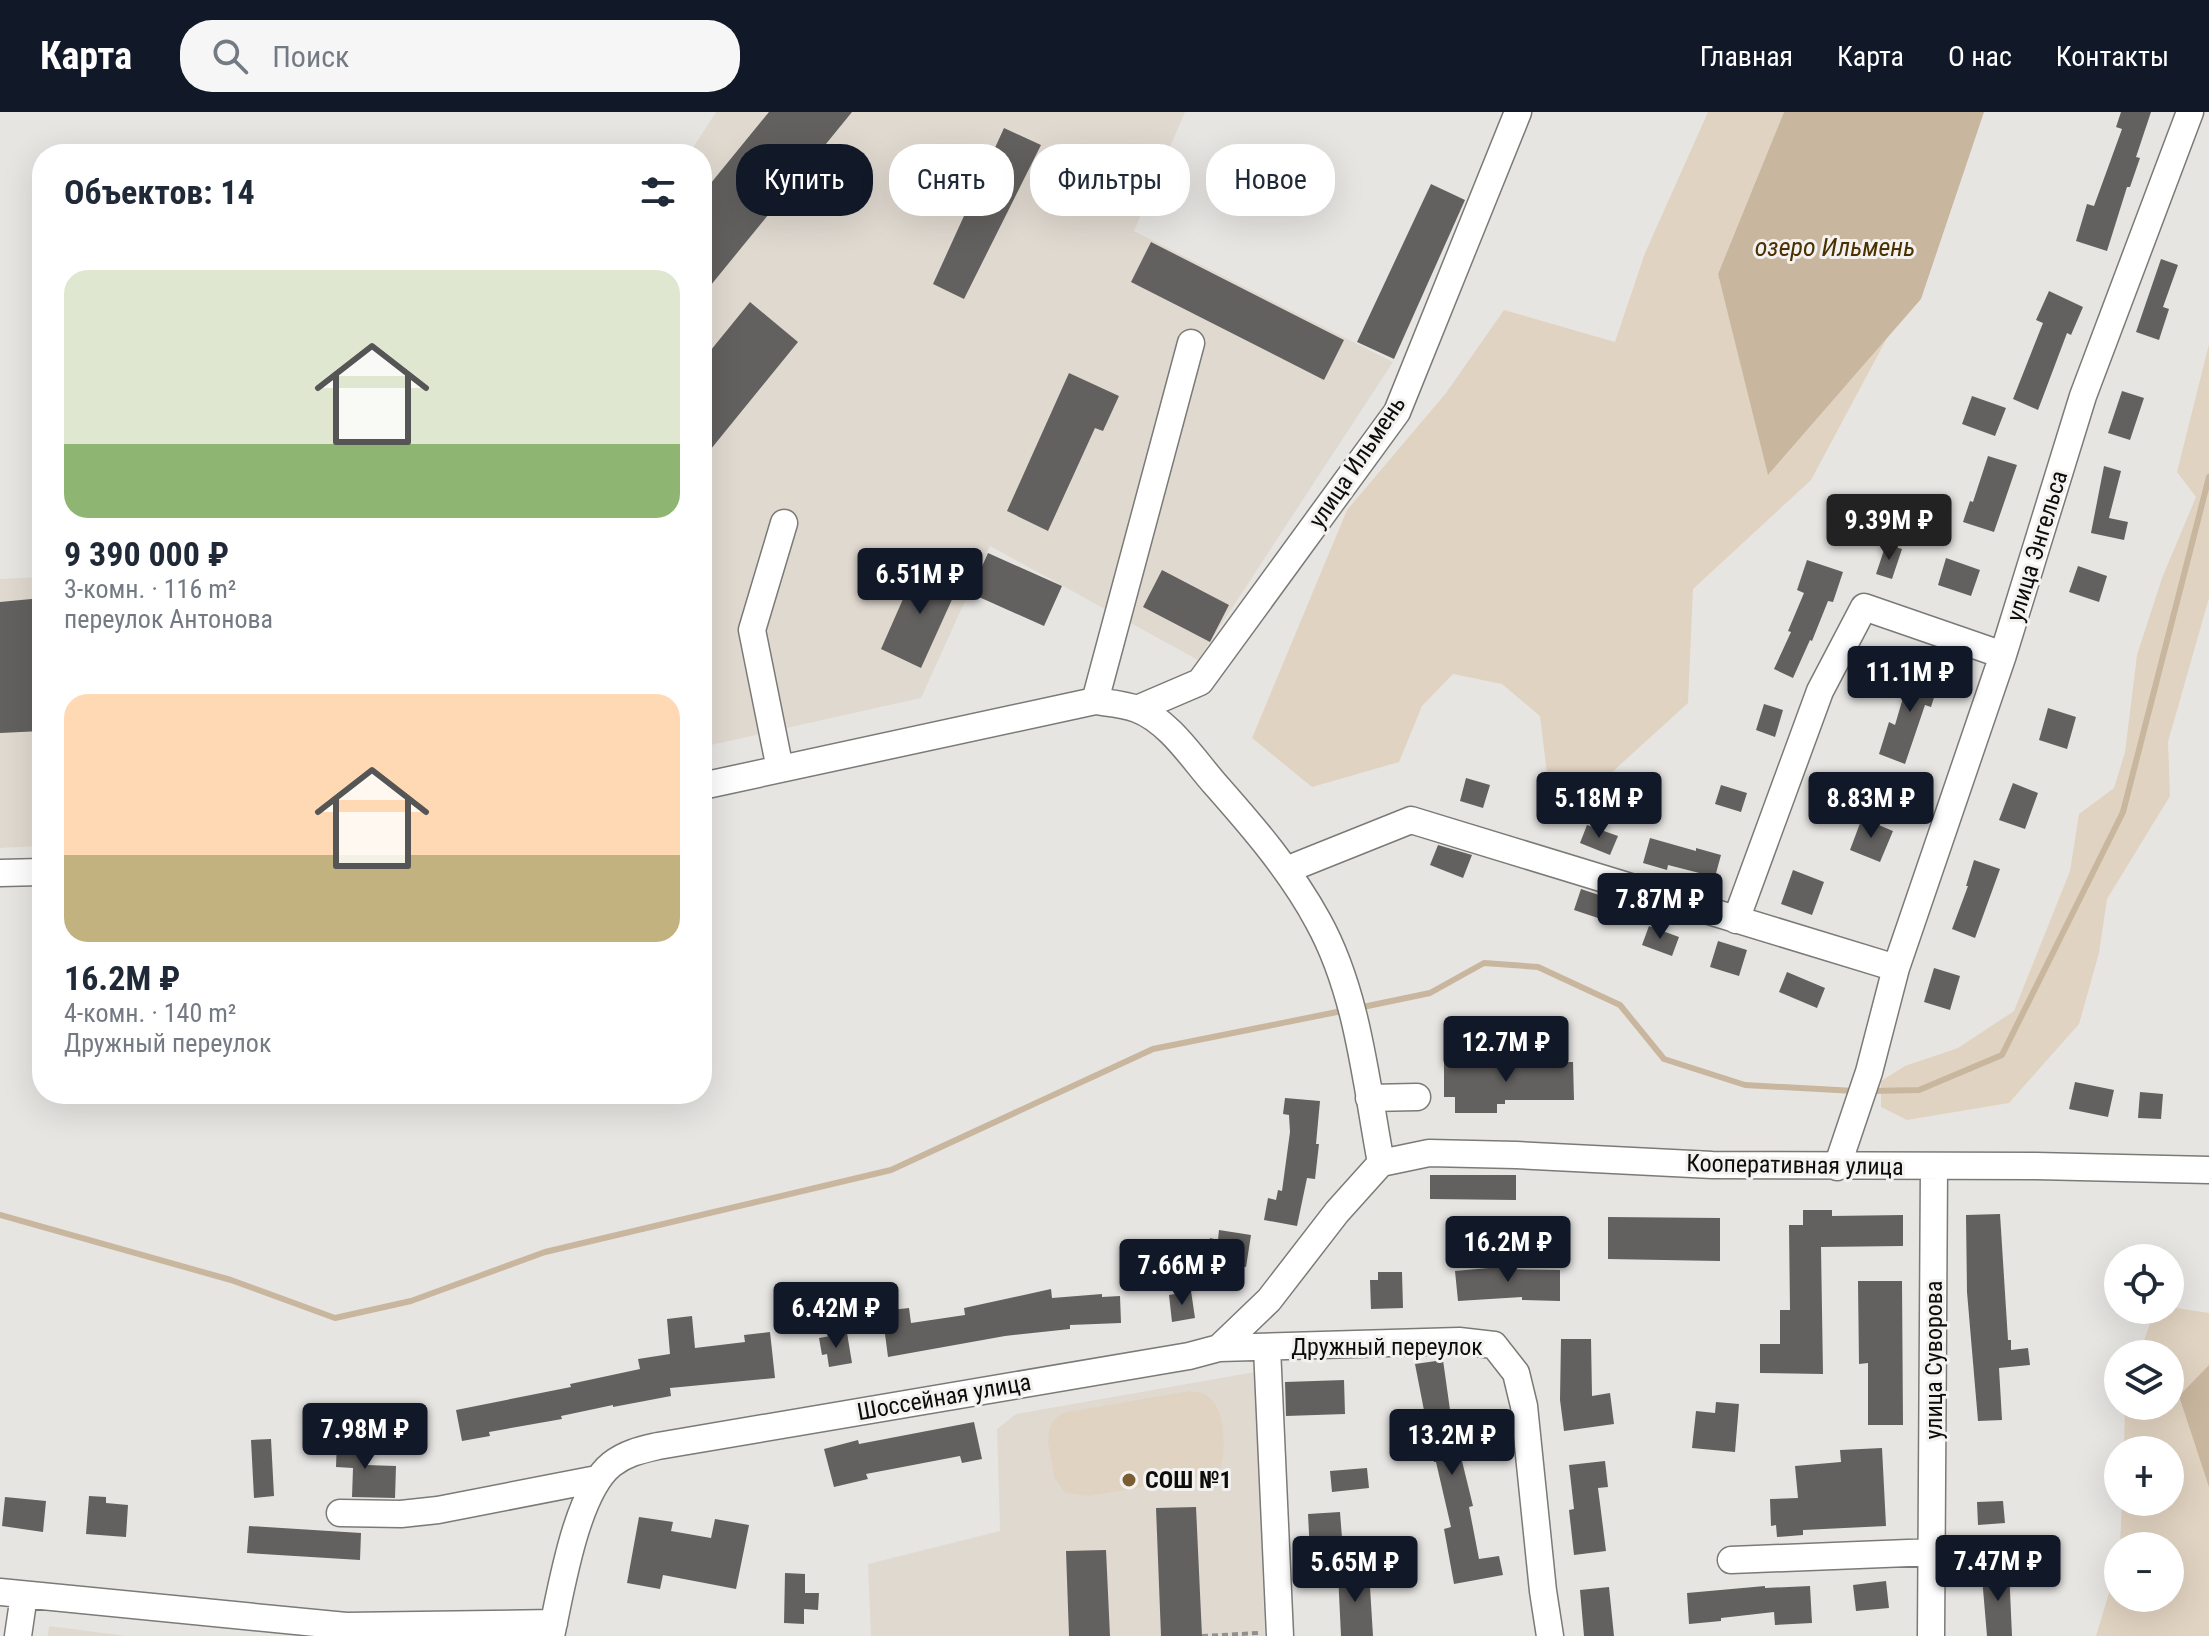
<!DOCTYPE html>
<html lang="ru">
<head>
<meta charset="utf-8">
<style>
  body { margin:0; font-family:"Roboto Condensed",sans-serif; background:#f6f6f7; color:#1f2937; height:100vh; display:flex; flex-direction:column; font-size:30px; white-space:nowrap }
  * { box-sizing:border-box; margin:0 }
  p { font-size:26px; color:#747a83 }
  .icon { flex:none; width:44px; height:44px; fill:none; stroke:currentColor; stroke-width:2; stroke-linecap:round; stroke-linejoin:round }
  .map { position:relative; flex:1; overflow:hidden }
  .details { position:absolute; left:32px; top:32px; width:680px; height:960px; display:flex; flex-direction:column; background:#fff; border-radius:32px; box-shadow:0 8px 32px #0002 }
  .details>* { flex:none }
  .banner { position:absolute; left:736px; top:32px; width:760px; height:72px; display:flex; gap:16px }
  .fabs { position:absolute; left:2104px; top:1132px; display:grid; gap:16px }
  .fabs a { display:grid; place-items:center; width:80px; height:80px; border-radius:50%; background:#fff; box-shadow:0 8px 32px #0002; font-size:40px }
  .price { position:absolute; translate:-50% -68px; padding:0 18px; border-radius:8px; background:#111827; color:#fff; font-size:26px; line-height:52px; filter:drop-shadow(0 2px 4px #0008) }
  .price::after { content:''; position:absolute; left:50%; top:48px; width:24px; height:18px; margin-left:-12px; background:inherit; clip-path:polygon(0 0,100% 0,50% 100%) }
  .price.on { background:#222; color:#fff }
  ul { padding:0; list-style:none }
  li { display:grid; align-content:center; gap:16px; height:424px; padding:0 32px }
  li span { display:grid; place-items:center; height:248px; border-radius:24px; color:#555 }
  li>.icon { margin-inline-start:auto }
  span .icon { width:144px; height:144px; fill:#fffc; stroke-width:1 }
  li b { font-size:34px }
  h2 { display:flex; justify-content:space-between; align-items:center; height:96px; padding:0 32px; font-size:34px }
  .chip { padding:0 28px; border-radius:32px; background:#fff; box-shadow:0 8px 32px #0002; font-size:28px; line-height:72px }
  .chip.on { background:#111827; color:#fff }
  header { display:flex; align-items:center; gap:48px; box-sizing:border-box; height:112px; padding:0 40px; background:#111827; color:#fff }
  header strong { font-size:38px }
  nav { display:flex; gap:44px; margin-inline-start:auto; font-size:28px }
  .search { width:560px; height:72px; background:#f6f6f7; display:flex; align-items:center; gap:20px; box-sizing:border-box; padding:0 28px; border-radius:32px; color:#747a83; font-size:30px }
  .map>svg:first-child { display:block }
  .built { fill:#e0d9d0 }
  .green { fill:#e1d3c1 }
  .water { fill:#c9b69e }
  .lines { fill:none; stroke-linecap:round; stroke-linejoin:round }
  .stream { stroke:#c9b69e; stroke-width:6 }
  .building { fill:#63615f }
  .minor-casing { stroke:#7b7a77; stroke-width:29 }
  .path { stroke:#8f8e8c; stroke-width:4; stroke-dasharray:6 4; stroke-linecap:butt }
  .minor { stroke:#fff; stroke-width:26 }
  .poi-dot { fill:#7c5d32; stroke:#f4f2f0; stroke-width:3 }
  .labels { text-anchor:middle; stroke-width:6; stroke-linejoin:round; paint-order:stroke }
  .street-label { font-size:24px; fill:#0c0c0b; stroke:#f4f2f0 }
  .poi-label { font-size:24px; font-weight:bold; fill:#0c0c0b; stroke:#f4f2f0; text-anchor:start }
  .water-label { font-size:26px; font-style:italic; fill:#4b3001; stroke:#f4f2f0 }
</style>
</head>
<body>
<header>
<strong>Карта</strong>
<div class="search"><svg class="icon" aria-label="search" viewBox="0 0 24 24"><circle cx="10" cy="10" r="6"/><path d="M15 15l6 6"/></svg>Поиск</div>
<nav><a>Главная</a><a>Карта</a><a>О нас</a><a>Контакты</a></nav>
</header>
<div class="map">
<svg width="2209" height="1524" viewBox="0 0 2209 1524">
  <rect width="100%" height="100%" fill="#e7e5e2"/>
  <path class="built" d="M716 0H1185L1134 119 1393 250 1198 548 990 434 921 586 702 635V42H689Z
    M42 465V734L0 736V467Z
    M1255 1260 1265 1524H871L868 1452 1000 1419 997 1317 1016 1302Z
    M49 1514 127 1524H48Z"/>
  <path class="green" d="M1708 0H1784L1718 162 1769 362 1887 226 1811 368 1693 477 1688 591 1599 672 1548 670 1540 604 1502 572 1453 562 1422 594 1399 650 1312 675 1252 626 1347 398 1446 281 1504 198 1615 230 1645 141Z
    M2209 232V486L2168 630 2170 684 2107 787 2099 841 2079 912 2009 991 1907 1008 1881 995V969L1905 954 1958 936 2014 899 2070 759 2079 702 2114 676 2125 640 2137 543 2162 466 2196 385 2177 360Z
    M2170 1195 2209 1201V1524H2096L2118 1451V1486H2170V1434H2120L2122 1390H2170V1338H2124L2125 1294H2170V1242H2139L2155 1198H2170Z
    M1189 1279C1198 1280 1206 1281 1212 1288 1224 1299 1227 1341 1220 1356L1203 1365 1088 1384 1065 1381 1055 1367 1048 1331 1049 1317 1055 1307 1063 1301Z"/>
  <path class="water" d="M1784 0H1984L1921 187 1768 363 1718 162Z
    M2209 1253V1375L2179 1284Z"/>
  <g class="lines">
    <path class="stream" d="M1358 896 1430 881 1484 851 1538 855 1620 893 1664 947 1745 973 1855 979
      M1870 979 1919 978 2002 943 2123 700 2209 365
      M0 1103 231 1168 335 1206 411 1189 545 1140 891 1058 1153 937 1347 898"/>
  </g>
  <path class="building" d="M769 0H852L702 184V82Z
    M2121 0H2151L2136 45 2140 46 2130 75H2127L2107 139 2076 129 2087 92 2094 94 2122 17 2116 15Z
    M1004 16 1041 33 964 187 933 172Z
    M1431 72 1465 88 1394 247 1357 230Z
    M1151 130 1344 228 1324 268 1131 170Z
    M2161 147 2178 153 2163 195 2169 197 2159 228 2136 220Z
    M2049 179 2083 195 2071 223 2067 221 2038 298 2013 287 2043 211 2036 208Z
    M750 190 798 230 702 348V249Z
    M1069 261 1119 284 1103 319 1095 316 1048 419 1007 399Z
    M2122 279 2144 286 2130 328 2108 321Z
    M1972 284 2006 296 1995 324 1962 312Z
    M1988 344 2017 353 1994 420 1963 410 1970 389 1973 390Z
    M2104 354 2121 359 2109 406 2128 410 2124 428 2091 421Z
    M1863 391 1886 400 1878 421 1856 413Z
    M1886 432 1902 437 1892 467 1876 462Z
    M988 441 1062 474 1044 514 970 481Z
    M1946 446 1980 458 1971 484 1938 473Z
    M1807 448 1843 460 1833 490 1828 489 1812 529 1810 528 1793 566 1774 557 1791 520 1788 519 1804 481 1797 478Z
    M918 453 959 472 921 556 881 537Z
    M2078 454 2107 464 2099 490 2069 480Z
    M1162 458 1229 493 1210 530 1143 495Z
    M42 486V619L0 621V490Z
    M1912 555 1941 563 1931 595 1925 593 1905 652 1879 642 1889 610 1895 613Z
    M1764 592 1783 598 1775 625 1756 618Z
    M2048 596 2076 605 2067 637 2039 628Z
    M1466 666 1490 673 1483 696 1460 689Z
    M2013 671 2038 681 2025 717 1999 708Z
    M1721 673 1747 681 1741 700 1715 692Z
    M1862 706 1893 719 1880 750 1850 738Z
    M1587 713 1618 724 1610 743 1580 731Z
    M1650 726 1696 739V736L1721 743 1715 765 1668 753 1667 758 1643 751Z
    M1438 733 1472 743 1463 766 1430 753Z
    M1974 748 2000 757 1975 826 1952 817 1968 774H1966Z
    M1793 758 1824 770 1812 803 1781 792Z
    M1581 777 1605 785 1598 806 1574 798Z
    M1649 814 1679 825 1672 844 1642 833Z
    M1718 829 1747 838 1739 864 1710 855Z
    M1934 856 1960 864 1950 898 1924 890Z
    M1787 860 1825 876 1817 896 1779 880Z
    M1444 946H1464V954L1507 955V950H1573L1574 988H1505V992H1497V1001H1455V985H1444Z
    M2075 970 2114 978 2108 1005 2069 997Z
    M2140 980 2163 982 2161 1007 2138 1006Z
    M1285 986 1320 989 1316 1032H1319L1315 1067 1307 1066 1297 1114 1264 1108 1268 1086 1276 1088 1278 1078 1282 1079 1290 1020 1289 1003 1283 1002Z
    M1430 1063H1516V1088L1430 1087Z
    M1803 1098H1832V1104L1903 1103V1134L1821 1135 1823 1262 1760 1261V1232H1780V1198H1790L1789 1113H1803Z
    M2000 1102 2008 1228H2011V1238L2028 1236 2030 1253 1999 1256 2002 1308 1978 1309 1967 1180 1966 1103Z
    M1608 1105 1720 1106V1149L1608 1147Z
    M1219 1118 1251 1123 1246 1155 1206 1148 1210 1126 1218 1128Z
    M1500 1155V1157L1560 1158V1189L1522 1188V1185L1458 1189 1455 1159Z
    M1378 1160H1402L1403 1196 1371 1197 1370 1168H1378Z
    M1858 1169H1902L1903 1313H1868V1251L1859 1252Z
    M1051 1177 1052 1186 1102 1182V1185L1120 1184 1121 1211 1070 1213V1217L1005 1224 888 1245 882 1199 909 1196 911 1211 965 1203 964 1196Z
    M1191 1179 1195 1206 1172 1210 1169 1183Z
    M692 1204 695 1236 745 1230 744 1223 770 1220 775 1266 670 1276 671 1284 613 1295V1293L561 1304 562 1307 489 1320 490 1324 462 1329 456 1298 571 1275 570 1272 640 1257 638 1247 670 1242 667 1207Z
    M847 1221 852 1251 829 1255 827 1242 822 1243 819 1226Z
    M1561 1227H1591L1592 1284 1610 1281 1614 1312 1564 1319 1560 1288Z
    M1443 1248 1451 1305 1456 1304 1464 1344 1461 1345 1473 1394 1469 1395 1479 1447 1499 1444 1503 1463 1454 1472 1444 1417 1451 1415 1436 1350H1434L1415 1252Z
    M1344 1268 1345 1302 1286 1304 1285 1270Z
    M1716 1290 1739 1292 1735 1340 1692 1336 1696 1299 1715 1301Z
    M974 1310 982 1347 962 1351 960 1344 866 1362 868 1367 834 1375 824 1337 858 1328 859 1332Z
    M271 1327 274 1384 254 1386 251 1328Z
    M337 1327H366V1353L396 1354 395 1386 352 1385 353 1356 336 1355Z
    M1882 1336 1886 1414 1803 1418V1423L1777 1425 1776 1413 1771 1414 1770 1387 1798 1386 1795 1354 1841 1350 1840 1338Z
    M1605 1349 1608 1375 1598 1376 1606 1439 1574 1443 1569 1398 1574 1397 1569 1353Z
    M1367 1356 1369 1376 1332 1380 1330 1359Z
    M89 1384 106 1385V1391L128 1393 126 1425 86 1422Z
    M5 1385 46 1389 43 1420 2 1414Z
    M2003 1389 2005 1411 1978 1413 1977 1390Z
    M1196 1395 1202 1524H1161L1156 1396Z
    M1340 1400 1343 1439 1310 1441 1308 1402Z
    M639 1405 673 1410 671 1419 711 1426 715 1407 749 1413 736 1477 663 1463 660 1477 627 1471Z
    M249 1414 361 1421 360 1448 247 1441Z
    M1106 1438 1110 1524H1069L1066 1439Z
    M2009 1457 2012 1524H1987L1982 1465H1988V1458Z
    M1369 1459 1373 1524H1341L1338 1461Z
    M785 1461 805 1462V1481H819L818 1498 804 1497V1512L784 1511Z
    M1886 1469 1889 1496 1856 1499 1853 1473Z
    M1765 1474V1476L1810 1474 1812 1511 1775 1513 1774 1500 1721 1506V1509L1689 1512 1687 1481Z
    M1609 1475 1614 1524H1584L1580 1478Z"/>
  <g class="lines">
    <defs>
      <path id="minor" d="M1095 589 1191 231
        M1137 597 1200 570 1397 300 1518 0
        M780 657 752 518 784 411
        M702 674 1095 589C1108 591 1124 592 1137 597 1169 609 1193 647 1215 672 1253 715 1291 759 1318 809 1358 881 1366 971 1381 1051
        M1286 758 1411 708 1896 856
        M0 761 42 760
        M1736 808 1820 579 1864 495 2003 543
        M1369 986 1417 985
        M1381 1051 1429 1041 1516 1043 1712 1053 2036 1054 2209 1058
        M1837 1055 1869 960 1896 856 2003 543 2083 284 2190 0
        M1219 1236 1459 1229 1494 1233 1516 1261 1524 1294 1543 1479 1550 1524
        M1267 1236 1280 1524
        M340 1401 401 1402 438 1398 597 1367
        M1731 1448 1933 1440
        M0 1480 346 1514 554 1511
        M18 1524 24 1483
        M551 1524C561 1479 576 1380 612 1352 626 1341 641 1338 658 1334L1189 1244 1219 1236 1269 1188 1337 1100 1381 1051
        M1931 1524 1934 1055"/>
    </defs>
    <use href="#minor" class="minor-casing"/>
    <path class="path" d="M1202 1524 1259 1521"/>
    <use href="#minor" class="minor"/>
  </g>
  <circle class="poi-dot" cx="1129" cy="1368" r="8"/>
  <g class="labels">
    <g class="street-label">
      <text transform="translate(1357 350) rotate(-56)" y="8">улица Ильмень</text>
      <text transform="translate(2037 434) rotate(-73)" y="8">улица Энгельса</text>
      <text transform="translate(1795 1053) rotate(1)" y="8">Кооперативная улица</text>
      <text x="1387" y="1243">Дружный переулок</text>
      <text transform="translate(1934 1248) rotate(-90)" y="8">улица Суворова</text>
      <text transform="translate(944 1285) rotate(-10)" y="8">Шоссейная улица</text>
    </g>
    <g class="poi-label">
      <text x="1145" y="1376">СОШ №1</text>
    </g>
    <g class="water-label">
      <text x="1835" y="144">озеро Ильмень</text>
    </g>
  </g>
</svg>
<div class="fabs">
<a><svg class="icon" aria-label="locate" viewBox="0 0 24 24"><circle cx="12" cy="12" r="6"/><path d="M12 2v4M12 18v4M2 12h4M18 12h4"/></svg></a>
<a><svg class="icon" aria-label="layers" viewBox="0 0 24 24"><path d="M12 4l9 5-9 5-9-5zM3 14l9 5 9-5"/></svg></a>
<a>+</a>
<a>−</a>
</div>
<b class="price on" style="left:1889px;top:450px">9.39M ₽</b>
<b class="price" style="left:920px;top:504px">6.51M ₽</b>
<b class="price" style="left:1910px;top:602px">11.1M ₽</b>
<b class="price" style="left:1599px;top:728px">5.18M ₽</b>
<b class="price" style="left:1871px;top:728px">8.83M ₽</b>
<b class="price" style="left:1660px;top:829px">7.87M ₽</b>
<b class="price" style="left:1506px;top:972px">12.7M ₽</b>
<b class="price" style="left:1508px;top:1172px">16.2M ₽</b>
<b class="price" style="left:1182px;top:1195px">7.66M ₽</b>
<b class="price" style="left:836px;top:1238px">6.42M ₽</b>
<b class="price" style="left:365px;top:1359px">7.98M ₽</b>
<b class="price" style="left:1452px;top:1365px">13.2M ₽</b>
<b class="price" style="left:1998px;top:1491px">7.47M ₽</b>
<b class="price" style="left:1355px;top:1492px">5.65M ₽</b>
<div class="banner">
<a class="chip on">Купить</a>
<a class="chip">Снять</a>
<a class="chip">Фильтры</a>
<a class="chip">Новое</a>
</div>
<section class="details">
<h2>Объектов: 14<svg class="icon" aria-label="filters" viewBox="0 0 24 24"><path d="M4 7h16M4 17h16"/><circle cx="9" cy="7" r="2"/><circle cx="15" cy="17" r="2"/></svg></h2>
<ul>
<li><span style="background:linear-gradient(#dfe7d0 70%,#8fb573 0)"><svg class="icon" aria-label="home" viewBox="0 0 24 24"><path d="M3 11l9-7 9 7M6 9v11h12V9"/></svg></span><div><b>9 390 000 ₽</b><p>3-комн. · 116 m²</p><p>переулок Антонова</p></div></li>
<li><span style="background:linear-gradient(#ffd9b3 65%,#c2b280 0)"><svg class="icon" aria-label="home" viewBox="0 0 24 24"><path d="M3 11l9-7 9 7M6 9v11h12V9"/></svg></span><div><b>16.2M ₽</b><p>4-комн. · 140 m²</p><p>Дружный переулок</p></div></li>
</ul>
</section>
</div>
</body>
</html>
